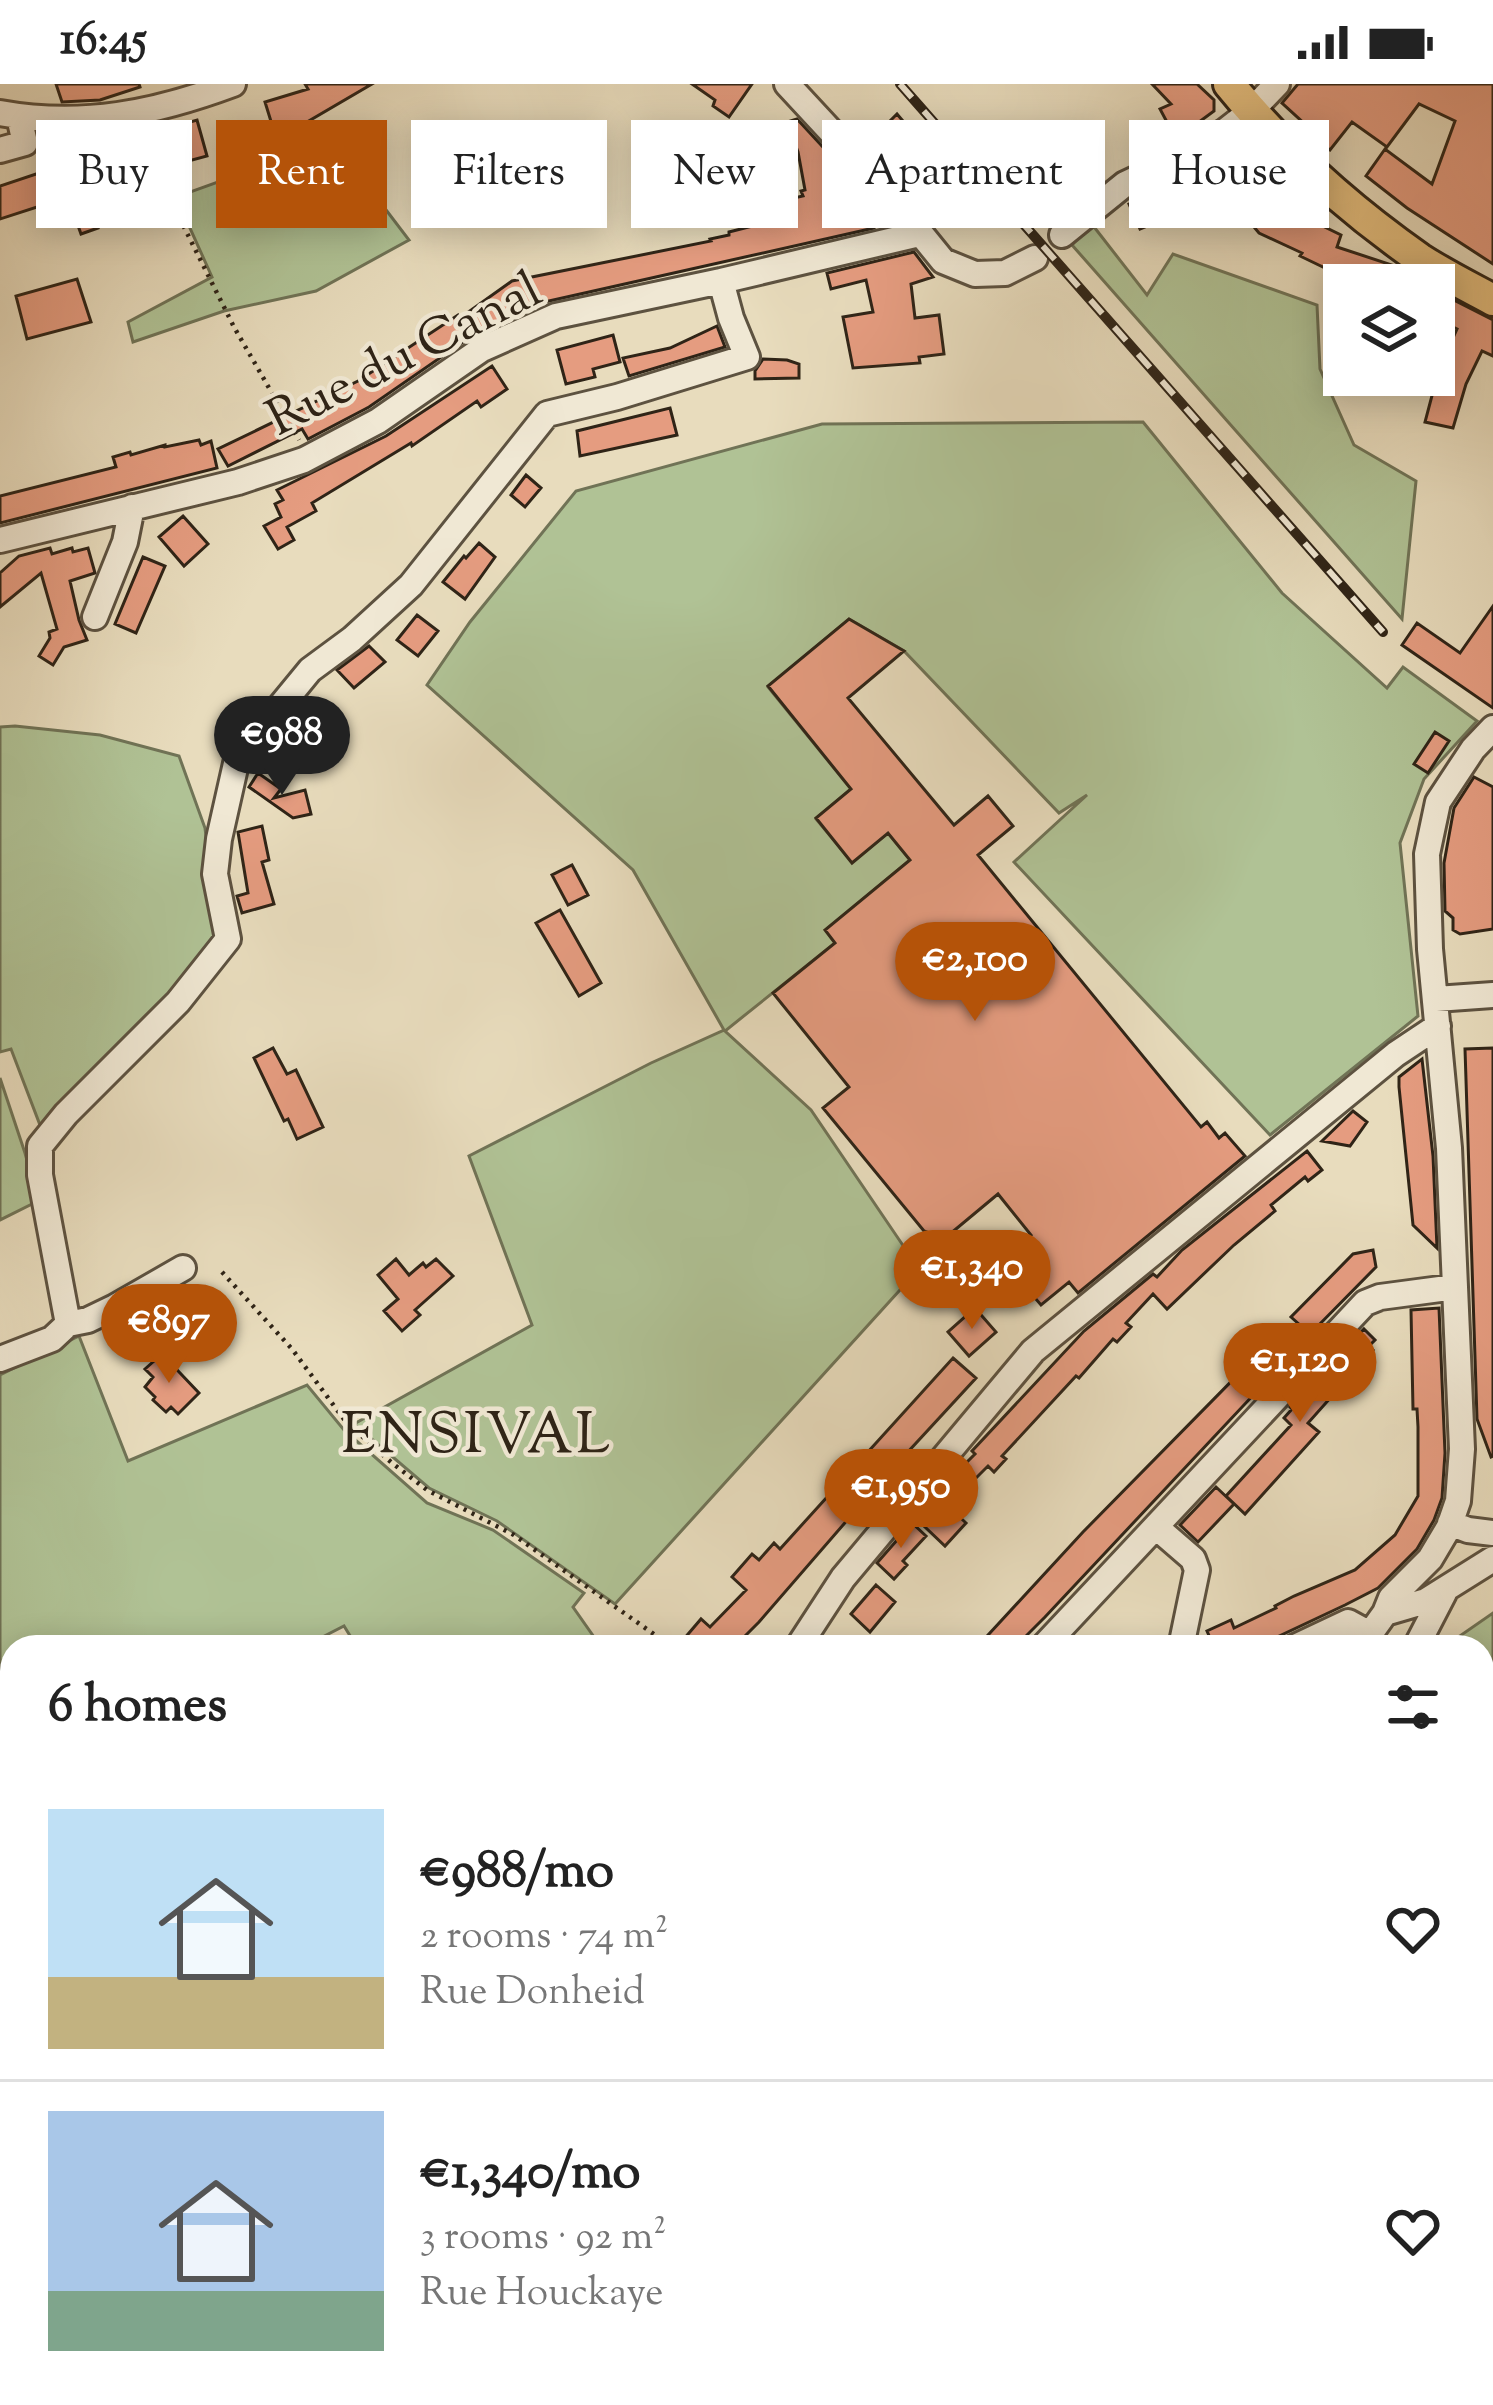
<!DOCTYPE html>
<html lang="en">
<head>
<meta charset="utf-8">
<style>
  body { margin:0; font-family:"Sorts Mill Goudy",serif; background:#f2f2f2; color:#222; height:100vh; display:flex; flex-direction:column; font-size:45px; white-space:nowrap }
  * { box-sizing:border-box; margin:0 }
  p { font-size:39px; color:#767676 }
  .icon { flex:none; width:66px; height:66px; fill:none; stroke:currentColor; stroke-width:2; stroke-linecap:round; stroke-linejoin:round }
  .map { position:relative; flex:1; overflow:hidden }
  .sheet { position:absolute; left:0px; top:1551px; width:1494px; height:771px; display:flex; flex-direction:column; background:#fff; border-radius:36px 36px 0 0; box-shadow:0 6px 30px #0003 }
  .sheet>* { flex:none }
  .top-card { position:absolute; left:36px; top:36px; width:1422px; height:108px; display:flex; gap:24px }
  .buttons { position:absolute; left:1323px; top:180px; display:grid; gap:24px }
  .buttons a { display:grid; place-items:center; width:132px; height:132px; border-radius:0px; background:#fff; box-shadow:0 6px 30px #0003; font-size:60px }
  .price { position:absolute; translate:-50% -102px; padding:0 27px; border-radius:42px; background:#b45309; color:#fff; font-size:39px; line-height:78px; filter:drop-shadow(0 3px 6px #0008) }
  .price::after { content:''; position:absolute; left:50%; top:72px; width:36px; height:27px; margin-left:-18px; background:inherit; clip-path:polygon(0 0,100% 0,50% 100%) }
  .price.selected { background:#222; color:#fff }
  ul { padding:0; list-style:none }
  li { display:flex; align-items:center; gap:36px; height:300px; padding:0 48px }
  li+li { border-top:3px solid #e0e0e0 }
  li span { display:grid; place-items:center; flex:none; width:336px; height:240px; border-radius:0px; color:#555 }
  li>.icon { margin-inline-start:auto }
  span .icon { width:144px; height:144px; fill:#fffc; stroke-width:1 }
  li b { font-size:51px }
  h2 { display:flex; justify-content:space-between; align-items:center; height:144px; padding:0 48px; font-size:51px }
  .chip { padding:0 42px; border-radius:0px; background:#fff; box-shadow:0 6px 30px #0003; font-size:42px; line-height:108px }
  .chip.selected { background:#b45309; color:#fff }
  .status { display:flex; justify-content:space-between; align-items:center; height:84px; padding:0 60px; background:#fff; direction:ltr }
  .status svg { height:33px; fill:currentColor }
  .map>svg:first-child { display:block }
  .green { fill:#b0c295; stroke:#707356; stroke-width:3 }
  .building { fill:#e59c80; stroke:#2f2417; stroke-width:3 }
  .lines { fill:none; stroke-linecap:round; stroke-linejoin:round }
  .minor-casing { stroke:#5d5240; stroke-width:30 }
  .major-casing { stroke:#2f2417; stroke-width:36 }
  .highway-casing { stroke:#2f2417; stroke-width:42 }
  .path { stroke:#2f2417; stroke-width:4.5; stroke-dasharray:3 6; stroke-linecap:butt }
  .minor { stroke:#f0e8d4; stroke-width:24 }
  .major { stroke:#e4be7e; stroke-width:30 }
  .highway { stroke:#e4be7e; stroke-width:36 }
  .rail-casing { stroke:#2f2417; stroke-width:10 }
  .rail { stroke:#f0e8d4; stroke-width:6; stroke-dasharray:18; stroke-linecap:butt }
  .labels { text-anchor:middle; stroke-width:9; stroke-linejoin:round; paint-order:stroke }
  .street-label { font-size:51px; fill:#2f2417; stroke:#f0e8d4 }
  .quarter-label { font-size:57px; letter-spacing:3px; fill:#2f2417; stroke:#f0e8d4 }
</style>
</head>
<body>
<div class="status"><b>16:45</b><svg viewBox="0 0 49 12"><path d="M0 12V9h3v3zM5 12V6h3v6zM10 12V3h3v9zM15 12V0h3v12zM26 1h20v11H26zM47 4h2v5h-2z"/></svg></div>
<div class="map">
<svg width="1493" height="2321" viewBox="0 0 1493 2321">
  <rect width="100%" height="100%" fill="#e8dcbd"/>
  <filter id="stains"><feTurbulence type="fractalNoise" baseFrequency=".00167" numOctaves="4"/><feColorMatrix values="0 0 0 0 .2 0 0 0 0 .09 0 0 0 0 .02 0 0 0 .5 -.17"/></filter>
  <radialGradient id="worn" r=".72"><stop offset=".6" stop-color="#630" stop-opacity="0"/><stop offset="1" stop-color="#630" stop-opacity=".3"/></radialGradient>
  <path class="green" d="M361 93 409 156 316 207 224 227 133 258 128 238 212 193 176 113 226 95 241 127Z
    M1091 139 1147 211 1173 170 1317 221 1320 285 1354 361 1416 397 1402 535 1072 161Z
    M1143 338 1282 509 1387 604 1403 583 1477 637 1424 695 1400 759 1418 932 1270 1051 1014 778 1087 711 1059 729 904 567 849 535 768 603 851 705 816 735 852 778 888 749 910 776 826 846 835 859 725 947 811 1026 919 1185 615 1520 497 1437 429 1404 354 1340 532 1241 469 1072 651 979 724 946 633 786 427 601 470 538 576 407 822 340Z
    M15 642 100 651 179 672 205 744 218 853 197 890 40 1041 11 965 0 968V643Z
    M0 994 25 1069 38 1117 0 1136Z
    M79 1252 128 1377 307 1301 344 1346 427 1419 493 1446 584 1509 573 1523 601 1563H357L344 1542 303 1563H12V1685L0 1689V1291Z
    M1493 1529V1590L1482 1603V1563H1444Z
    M12 2000V2081L0 2087V2008Z
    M153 2310H463L460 2321H153Z"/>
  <path class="building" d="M56 0H139L140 3 100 16 62 18Z
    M305 0H372L302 41 312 75 345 64 360 89 333 99 330 93 281 108 271 76 282 73 265 18 308 5Z
    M692 0H752L729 33 713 22 715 16Z
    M1152 0H1197L1214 16V27L1176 55 1160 25 1171 20Z
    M1298 0H1493V180L1407 124 1366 92 1385 65 1432 100 1455 37 1419 20 1387 63 1352 38 1330 66 1302 46 1308 43 1282 19Z
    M897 30 934 74 924 84 884 43Z
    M797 35 834 75 838 97 844 94 847 109 860 106 862 118 868 116 874 144 518 224 495 241 473 251 369 323 308 355 302 345 228 382 218 365 358 297 458 231 460 234 512 197 711 157 710 155 729 151V148L753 142 749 124 803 112 801 107 805 106 798 68 794 57 790 58 784 39Z
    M197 36 207 72 155 86 156 91 86 105 98 144 81 150 68 113 0 135V102L69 79 166 59 162 46Z
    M1234 63 1288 125 1341 151 1337 163 1398 183 1425 201H1359L1327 191 1329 186 1300 172 1302 169 1259 149 1226 109 1140 145 1129 120 1197 91 1195 85 1214 74 1216 78Z
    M914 168 933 193 911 200 915 234 939 231 944 270 919 273 920 279 853 284 843 233 873 228 866 196 831 205 827 189Z
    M77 195 91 238 27 255 16 212Z
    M1434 206 1493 236V272L1482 267 1466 300 1453 344 1425 338 1439 285 1457 245 1434 234Z
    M717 242 725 263 629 292 623 274 670 264Z
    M613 251 620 278 593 285 595 293 566 300 557 266Z
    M763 275 787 276 799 280V294L755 295V287Z
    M492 282 507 305 481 323 477 317 412 362 411 359 312 419 316 427 287 443 294 456 278 465 264 442 281 433 275 420 283 416 277 406 386 352Z
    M670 324 677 351 580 372 577 347Z
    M199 356 201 361 211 357 217 384 0 439V412L116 383 113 373 130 368 131 371 165 361V363Z
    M526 391 541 404 525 423 511 411Z
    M183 432 208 460 184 482 159 453Z
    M479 459 495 473 465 515 443 498 464 472 466 474Z
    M50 464 52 470 72 464 73 468 88 464 95 489 70 497 79 536 87 556 64 563 53 581 39 572 50 554 49 548 57 545 41 489 0 523V489L19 472Z
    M143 473 165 482 136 549 115 540Z
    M1493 522V624L1402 561 1417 539 1460 569Z
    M417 531 438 547 418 572 397 556Z
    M849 535 904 567 848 614 954 741 988 712 1013 742 978 771 1201 1043 1207 1038 1219 1054 1225 1049 1245 1072 1078 1209 1069 1198 1041 1221 1006 1180 1011 1175 1007 1171 1031 1151 998 1110 944 1155 924 1147 823 1024 849 1003 773 909 835 859 825 846 910 776 888 749 852 779 816 734 851 705 768 602Z
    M369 562 385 578 354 604 337 586Z
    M296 629 319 646 301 670 277 653Z
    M1435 648 1449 657 1428 689 1414 680Z
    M258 689 281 705 274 714 305 706 311 730 293 734 249 703Z
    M1474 693 1493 703V845L1460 850 1453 846V834L1445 827 1444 779 1454 724Z
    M262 742 269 776 262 778 274 820 242 829 237 812 248 809 238 748Z
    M572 781 588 811 568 821 552 791Z
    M560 826 601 899 579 912 536 839Z
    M273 964 287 990 296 986 323 1043 297 1055 288 1035 284 1037 254 974Z
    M1493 964V1372L1491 1373 1477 1335 1465 965Z
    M1422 975 1433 1072 1437 1164 1413 1141 1399 1003V993Z
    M1353 1027 1367 1038 1350 1062 1322 1057Z
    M1307 1067 1322 1086 1308 1097 1305 1093 1271 1121 1275 1127 1234 1161 1167 1225 1153 1210 1126 1239 1131 1243 1117 1258 1113 1255 1079 1294 1076 1292 1002 1372 1006 1375 994 1388 988 1382 962 1408 949 1396 975 1370 972 1367 1084 1247 1153 1190 1157 1193 1182 1166Z
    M1373 1166 1376 1183 1310 1250 1291 1233 1353 1170Z
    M396 1175 409 1191 423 1179 426 1183 436 1175 453 1192 415 1226 420 1231 402 1247 384 1227 398 1215 378 1191Z
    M975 1224 996 1248 969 1272 948 1248Z
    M1439 1224 1445 1369 1442 1414 1434 1436 1417 1465 1378 1504 1345 1521 1256 1563H1214L1207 1547 1231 1536 1234 1544 1276 1524 1275 1522 1294 1512 1355 1486 1395 1451 1418 1412V1343L1417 1325H1413L1411 1226Z
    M1364 1245 1375 1256 1369 1262 1373 1266 1308 1339 1319 1348 1245 1430 1226 1412 1291 1341 1284 1334 1292 1325 1290 1323Z
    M1272 1256 1289 1273 1045 1533 1015 1563H977L1083 1448Z
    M162 1270 199 1309 178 1330 171 1323 166 1328 153 1316 155 1313 145 1303 153 1293 145 1285Z
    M953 1274 976 1294 882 1396 759 1538 734 1563H677L701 1535 710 1543 746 1506 732 1493 752 1470 759 1476 774 1459 780 1465Z
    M1216 1403 1234 1420 1198 1458 1180 1441Z
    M947 1421 966 1439 945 1462 925 1443Z
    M912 1439 926 1452 903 1477 907 1481 894 1495 877 1479Z
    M876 1501 895 1518 870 1548 851 1530Z"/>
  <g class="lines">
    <defs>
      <path id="minor" d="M787 0 887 108 943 177 975 190 1005 189 1035 174
        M0 29C82 44 155 29 233 0
        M0 66 25 59 19 33
        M1062 151 1125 100 1180 74 1224 48 1251 27 1277 0
        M0 456 238 398 304 376 378 337 482 265 556 232 721 197 919 150
        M95 533 125 458 132 423
        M1436 915 1493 911
        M68 1240 40 1091V1062L66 1030 178 918 228 855 215 790 219 755 237 675 310 586 352 555 411 501 547 330 617 313 747 273 731 234 721 197
        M0 1275 52 1255 68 1240 88 1236 115 1223 183 1184
        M1450 1439 1468 1446 1493 1449
        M1156 1443 1193 1475 1197 1486 1181 1563
        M1385 1529 1426 1517 1493 1475
        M798 1563 843 1494 1033 1267 1396 970 1438 942
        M1043 1563 1365 1219 1380 1213 1455 1203
        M1295 1563 1348 1538 1370 1550
        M1356 1563 1370 1550 1385 1529 1391 1514 1430 1475 1449 1443 1458 1417 1462 1365 1449 1064 1430 865 1427 770 1438 718 1473 665 1493 644
        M1416 1563 1444 1509
        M0 1790 12 1800
        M1482 1823 1493 1837
        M1482 1860 1493 1871
        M1482 2292 1493 2291
        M886 2310 900 2321
        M91 2321 98 2310
        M573 2321 577 2310
        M1370 2321 1383 2311 1398 2314 1405 2321"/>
      <path id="major" d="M1229 0C1283 66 1350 126 1420 175 1443 190 1469 203 1493 216
        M1482 1641 1493 1626"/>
      <path id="highway" d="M1482 1744 1493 1734
        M1482 1786 1493 1776
        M837 2321 846 2310
        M928 2321 937 2310
        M959 2321 968 2310
        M1005 2321 1013 2310"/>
    </defs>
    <use href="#minor" class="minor-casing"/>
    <use href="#major" class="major-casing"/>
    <use href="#highway" class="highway-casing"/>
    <path class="path" d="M150 49 170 115 234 243 299 356
      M222 1188 292 1265 346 1338 392 1379 427 1406 514 1451 672 1563
      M1482 1589 1493 1584"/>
    <use href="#minor" class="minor"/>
    <use href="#major" class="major"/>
    <use href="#highway" class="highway"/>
    <defs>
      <path id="rail" d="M900 0 1383 548"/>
    </defs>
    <use href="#rail" class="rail-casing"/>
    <use href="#rail" class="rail"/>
  </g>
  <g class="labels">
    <g class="street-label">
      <text transform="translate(403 268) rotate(-27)" y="18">Rue du Canal</text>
    </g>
    <g class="quarter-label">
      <text x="477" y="1368">ENSIVAL</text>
    </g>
  </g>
  <rect width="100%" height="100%" filter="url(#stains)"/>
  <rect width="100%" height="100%" fill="url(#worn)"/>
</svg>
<div class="buttons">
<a><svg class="icon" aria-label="layers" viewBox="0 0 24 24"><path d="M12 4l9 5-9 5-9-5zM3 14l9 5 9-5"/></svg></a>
</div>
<b class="price selected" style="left:282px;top:714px">€988</b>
<b class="price" style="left:975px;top:940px">€2,100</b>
<b class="price" style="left:972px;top:1248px">€1,340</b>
<b class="price" style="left:169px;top:1302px">€897</b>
<b class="price" style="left:1300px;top:1341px">€1,120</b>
<b class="price" style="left:901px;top:1467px">€1,950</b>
<div class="top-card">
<a class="chip">Buy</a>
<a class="chip selected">Rent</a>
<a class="chip">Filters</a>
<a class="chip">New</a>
<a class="chip">Apartment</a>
<a class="chip">House</a>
</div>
<section class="sheet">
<h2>6 homes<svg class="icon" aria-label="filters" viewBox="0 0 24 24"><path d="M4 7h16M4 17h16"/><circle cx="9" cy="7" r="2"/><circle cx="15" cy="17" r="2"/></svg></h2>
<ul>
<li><span style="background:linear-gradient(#bfe0f5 70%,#c2b280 0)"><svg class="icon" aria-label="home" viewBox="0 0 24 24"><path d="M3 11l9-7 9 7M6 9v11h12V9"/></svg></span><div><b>€988/mo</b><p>2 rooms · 74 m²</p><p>Rue Donheid</p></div><svg class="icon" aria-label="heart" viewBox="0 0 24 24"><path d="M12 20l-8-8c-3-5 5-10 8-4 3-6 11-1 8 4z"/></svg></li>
<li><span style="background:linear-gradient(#a9c7e8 75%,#7fa58c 0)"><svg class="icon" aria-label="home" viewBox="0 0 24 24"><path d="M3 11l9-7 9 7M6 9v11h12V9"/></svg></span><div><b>€1,340/mo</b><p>3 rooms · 92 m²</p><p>Rue Houckaye</p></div><svg class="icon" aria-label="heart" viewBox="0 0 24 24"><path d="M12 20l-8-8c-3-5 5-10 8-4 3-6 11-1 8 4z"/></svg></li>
</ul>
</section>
</div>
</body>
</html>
